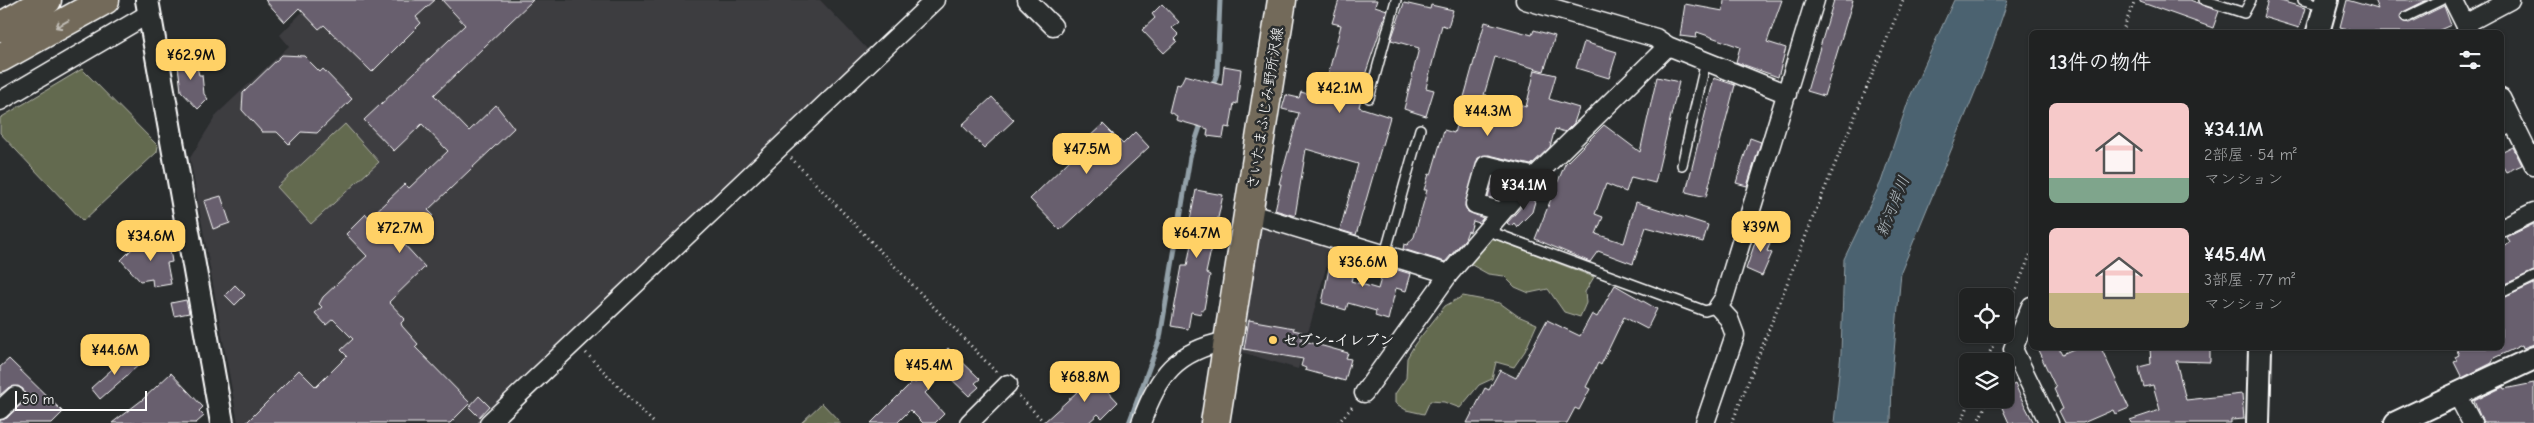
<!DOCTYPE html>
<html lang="ja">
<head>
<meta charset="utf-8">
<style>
  body { margin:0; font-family:"Comic Neue","Klee One",sans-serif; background:#282a2a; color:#f1f3f6; height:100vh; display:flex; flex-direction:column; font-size:19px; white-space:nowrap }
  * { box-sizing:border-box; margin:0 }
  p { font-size:16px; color:#a2a4a5 }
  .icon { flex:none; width:28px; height:28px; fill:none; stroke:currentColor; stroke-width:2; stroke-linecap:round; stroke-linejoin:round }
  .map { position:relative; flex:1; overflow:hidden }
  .side { position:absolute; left:2029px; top:30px; width:475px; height:320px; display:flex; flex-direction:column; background:#202222; border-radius:8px; box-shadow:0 1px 4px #0004,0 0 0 1px #3d3f40 }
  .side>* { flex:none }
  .fabs { position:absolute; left:1959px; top:288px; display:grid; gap:10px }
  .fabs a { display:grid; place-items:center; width:55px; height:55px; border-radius:8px; background:#202222; box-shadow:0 1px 4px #0004,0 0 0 1px #3d3f40; font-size:25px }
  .scale { position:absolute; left:15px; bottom:12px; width:132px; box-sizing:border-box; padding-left:5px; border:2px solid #fff; border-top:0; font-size:14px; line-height:18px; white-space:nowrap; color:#fff; -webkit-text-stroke:4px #2a2d2e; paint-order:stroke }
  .price { position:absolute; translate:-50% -42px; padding:0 11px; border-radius:10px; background:#ffd166; color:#111; font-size:16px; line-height:32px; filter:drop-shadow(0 1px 2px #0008) }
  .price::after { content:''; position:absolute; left:50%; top:30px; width:15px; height:11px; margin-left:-8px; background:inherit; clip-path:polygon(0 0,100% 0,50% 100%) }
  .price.selected { background:#222; color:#fff }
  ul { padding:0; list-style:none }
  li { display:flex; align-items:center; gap:15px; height:125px; padding:0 20px }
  li span { display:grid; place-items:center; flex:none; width:140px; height:100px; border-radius:8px; color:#555 }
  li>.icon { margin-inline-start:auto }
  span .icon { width:60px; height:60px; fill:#fffc; stroke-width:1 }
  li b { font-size:21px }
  h2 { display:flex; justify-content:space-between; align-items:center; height:60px; padding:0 20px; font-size:21px }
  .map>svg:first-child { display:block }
  .built { fill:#3d3c41 }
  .green { fill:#646a50; stroke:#b2b4a8 }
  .water { fill:#4b626f; stroke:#93a1a9 }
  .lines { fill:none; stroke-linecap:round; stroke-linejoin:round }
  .stream { stroke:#93a1a9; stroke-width:5 }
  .building { fill:#685e6e; stroke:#fff }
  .service-casing { stroke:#fff; stroke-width:12 }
  .minor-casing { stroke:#fff; stroke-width:21 }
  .tertiary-casing { stroke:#fff; stroke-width:26 }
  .primary-casing { stroke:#fff; stroke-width:31 }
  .trunk-casing { stroke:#fff; stroke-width:31 }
  .path { stroke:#fff; stroke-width:3; stroke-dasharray:1 4; stroke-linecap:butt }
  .service { stroke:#2a2d2e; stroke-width:9 }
  .minor { stroke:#2a2d2e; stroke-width:18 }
  .tertiary { stroke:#2a2d2e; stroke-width:22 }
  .primary { stroke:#736b5a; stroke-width:28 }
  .trunk { stroke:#736b5a; stroke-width:28 }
  .oneway { stroke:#c0bcb5 }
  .poi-dot { fill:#ffd166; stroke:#2a2d2e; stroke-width:2 }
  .labels { text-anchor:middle; stroke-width:5; stroke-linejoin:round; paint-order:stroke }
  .street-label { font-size:15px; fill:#fff; stroke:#2a2d2e }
  .poi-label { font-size:15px; font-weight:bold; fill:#fff; stroke:#2a2d2e; text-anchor:start }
  .water-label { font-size:16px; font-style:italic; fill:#aeb8be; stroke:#2a2d2e }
</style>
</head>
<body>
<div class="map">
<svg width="2534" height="423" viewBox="0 0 2534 423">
  <rect width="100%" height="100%" fill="#2a2d2e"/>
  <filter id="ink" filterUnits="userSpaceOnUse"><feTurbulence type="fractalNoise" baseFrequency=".02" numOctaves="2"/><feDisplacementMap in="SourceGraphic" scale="10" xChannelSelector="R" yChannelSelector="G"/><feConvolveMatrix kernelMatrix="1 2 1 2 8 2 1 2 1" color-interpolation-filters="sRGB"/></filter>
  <g filter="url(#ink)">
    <path class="built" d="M314 0H820L869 51 482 423H238L190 158 217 114 289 46 280 35Z
      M1260 222 1332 246 1298 369 1241 352Z"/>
    <path class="green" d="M82 69 158 146 157 152 83 221 0 133V118Z
      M345 124 379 162 311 224 277 187Z
      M1490 237 1594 277 1585 292 1586 303 1580 317 1564 312 1548 289 1529 293 1515 287 1504 276 1488 274 1470 264Z
      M1463 296 1500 303 1518 316 1537 324 1525 351 1514 367 1496 362 1492 379 1479 385 1460 408 1444 402 1430 401 1424 414 1406 410 1395 403V394L1406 378 1407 358 1415 344 1445 306Z
      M822 403 841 423H801Z"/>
    <path class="water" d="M1954 0H2008L1984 70 1901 272 1892 375 1891 423H1834L1841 353 1844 259 1881 182 1909 99Z"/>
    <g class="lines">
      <path class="stream" d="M1212 89 1217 73 1220 0
        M1129 423 1160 338 1190 157 1202 121"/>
    </g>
    <path class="building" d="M265 0H435L416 17 421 23 372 72 324 25 319 29 299 8 285 22Z
      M442 0H533L434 95 469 131 496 105 514 128 428 210 433 215 403 243 425 267 389 302 405 319 401 323 402 326 418 344 415 347 470 403 450 423H246L299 370 316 387 347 356 341 350 353 339 333 319 326 325 315 313 322 307 319 304 323 297 367 256 346 234 366 214 369 218 405 184 409 188 448 151 422 124 394 151 364 120 465 25Z
      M1339 0H1377L1375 6 1387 10 1365 75H1367L1359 107 1390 117 1356 235 1340 230 1358 164 1306 149 1295 216 1275 210 1281 184H1279L1299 113 1282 109 1286 95 1299 98 1301 92 1322 98 1341 25 1332 23Z
      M1724 0H1782L1767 42 1786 48 1778 77 1736 62 1740 47 1697 32 1696 38 1680 36 1685 4 1723 11Z
      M1834 0H1853L1824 96 1807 91Z
      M2140 0H2190L2219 11 2213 28 2140 2Z
      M2268 0H2277L2305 8 2299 28 2263 17Z
      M2347 0 2378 9 2374 0H2427L2403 12 2400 16 2401 20 2409 23 2444 6 2451 25 2435 32H2349V29L2340 27Z
      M1404 3 1430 9 1431 5 1453 10 1448 27 1442 25 1426 88 1434 90 1426 116 1404 109 1419 48 1391 40Z
      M1162 4 1179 22 1172 28 1179 35 1175 39 1177 41 1164 53 1142 30 1155 18 1152 14Z
      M1485 22 1532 35 1534 30 1555 36 1544 71 1495 57 1484 95H1487L1485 101 1514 109 1518 104 1526 107 1535 70 1556 75 1549 99 1579 108 1574 123 1565 132 1555 129 1550 147 1531 165 1489 155 1478 158 1465 206 1468 212 1483 218 1479 223 1473 221 1470 232 1468 231 1465 239 1445 262 1403 249 1404 244 1407 245 1414 237 1427 190H1424L1429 174 1431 175 1444 130 1454 133Z
      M1584 42 1617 52 1609 78 1576 68Z
      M194 55 199 75H202L204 94 208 99 198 109 181 91 177 57Z
      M282 55 304 56 320 72 323 69 352 99 317 133 301 132 289 144 277 132H262L242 110 243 93Z
      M1224 66 1241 69 1237 104 1234 103 1230 128 1225 127 1223 138 1207 136 1208 129 1176 120 1177 116 1169 112 1176 84 1180 85 1185 75 1222 85Z
      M1657 77 1679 82 1655 183 1631 177 1626 192 1606 184 1595 214 1603 217 1596 234 1624 243 1636 202 1708 225 1703 242 1646 227 1633 264 1598 251 1590 262 1535 239 1565 164 1604 125 1640 152Z
      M1714 78 1735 85 1706 197 1686 192Z
      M992 97 1014 120 984 148 962 125Z
      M1103 124 1123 144 1135 132 1149 147 1060 230 1030 199 1073 157 1071 154Z
      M1750 138 1761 142 1747 186 1736 183Z
      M2513 147 2522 165 2506 172 2501 163V153Z
      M1493 178 1513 183 1498 200 1488 197Z
      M1539 187 1532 212 1517 227 1514 223 1511 226 1507 223Z
      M1196 190 1223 195 1206 273 1210 275 1204 309H1202L1201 314 1191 312 1188 329 1171 326 1182 266H1187L1194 228 1190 227 1189 225Z
      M221 196 230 223 213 229 204 201Z
      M2534 224V271L2501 286V248L2510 243 2507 237Z
      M1760 228 1774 234 1767 251 1772 253 1762 276 1746 269Z
      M168 238 172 262 167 263 171 284 153 287 152 279 140 281 121 260 134 247Z
      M1344 253 1358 258 1351 281 1378 289 1384 268 1388 269V267L1411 274 1406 291 1396 288 1388 320 1375 316 1376 311 1348 303 1346 310 1322 303 1330 264 1339 266Z
      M2534 284V344L2523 348 2522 345 2494 358 2492 363 2462 378 2454 362 2457 361 2455 357 2459 355 2456 348H2501V299Z
      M235 285 245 295 235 305 225 295Z
      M1615 285 1657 309 1647 329 1624 317 1601 365 1598 363 1586 387 1590 389 1579 410 1575 408 1567 423H1467L1485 388 1489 390 1500 370 1516 378 1547 320 1580 336 1592 314 1597 317Z
      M186 300 189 313 174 316 171 303Z
      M1249 320 1294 328 1293 330 1302 332 1301 340 1348 353 1346 358 1351 359 1345 381 1305 370 1306 368 1301 366 1303 359 1244 349Z
      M948 348 980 379 975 383 979 387 969 396 945 373 925 393 944 414 935 423H923L910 410 897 423H871L913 381 915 383 940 360 938 358Z
      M2037 348H2059L2062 354 2076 348H2101L2129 408 2115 414 2113 410 2083 423H2065L2059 411 2063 409 2054 389 2056 388Z
      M2150 348H2210V362L2176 361 2186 400 2242 394 2244 419 2231 420V423H2131L2130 420 2160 410 2153 385 2144 387 2140 373 2139 367 2151 364Z
      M130 353 140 364 100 399 91 388Z
      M9 359 63 412 52 423H0V420L7 418 25 399 23 389 18 386 8 388 0 395V367Z
      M1089 371 1118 402 1102 418 1098 414 1088 423H1043L1077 392 1073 387Z
      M171 373 203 407 199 411 204 416 196 423H112L142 400Z
      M2534 383V423H2483L2474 401 2503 387 2504 389Z
      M2015 384 2023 402 2034 423H2009L1999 401 2005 399V389Z
      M479 396 489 406 479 417 469 407Z"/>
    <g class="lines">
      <defs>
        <path id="service" d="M2204 0 2244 13 2251 0
          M2303 0 2325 6
          M2406 17 2441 0
          M1369 98 1396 0
          M2501 133 2515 126
          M1682 165 1706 61
          M1486 230 1705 311 1718 307
          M1385 254 1420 129
          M2501 293 2534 277"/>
        <path id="minor" d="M1027 0 1053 26
          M1525 0 1656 38 1668 46 1787 94
          M2453 0 2469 32
          M2465 24 2510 0
          M2501 98 2534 165
          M0 101 150 13
          M1502 212 1475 204 1486 165 1535 177
          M1248 213 1449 274 1520 191 1668 46
          M2501 228 2534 212
          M2031 306 2013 349 2049 423
          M1364 393 1449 274
          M2457 394 2472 423
          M0 410 15 396
          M489 423 935 0
          M969 423 1008 384
          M1141 423C1158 375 1176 351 1227 341
          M1705 423 1735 335 1729 319 1718 307 1724 298 1815 0"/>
        <path id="tertiary" d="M147 0 222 423
          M2318 32 2327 0
          M2258 423 2260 348
          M2396 423 2534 358"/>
        <path id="primary" d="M1215 423 1282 0"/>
        <path id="trunk" d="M0 27 47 0
          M0 58 105 0"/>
      </defs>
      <use href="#service" class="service-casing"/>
      <use href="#minor" class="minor-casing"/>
      <use href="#tertiary" class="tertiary-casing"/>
      <use href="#primary" class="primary-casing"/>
      <use href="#trunk" class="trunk-casing"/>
      <path class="path" d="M2122 32 2135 0
        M791 158 996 372
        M2005 316 2031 253
        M586 353 654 423
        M1986 361 1998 334
        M1019 396 1045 423
        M1338 423 1354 405
        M1732 423 1814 215 1903 0
        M1961 423 1971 399
        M1977 423 1989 399"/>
      <use href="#service" class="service"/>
      <use href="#minor" class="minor"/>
      <use href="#tertiary" class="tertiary"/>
      <use href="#primary" class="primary"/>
      <use href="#trunk" class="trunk"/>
    </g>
    <defs><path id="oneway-shaft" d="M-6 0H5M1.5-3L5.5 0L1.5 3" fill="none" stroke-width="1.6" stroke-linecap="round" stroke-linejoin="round" transform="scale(1.25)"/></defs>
    <use class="oneway" href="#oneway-shaft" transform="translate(62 24) rotate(151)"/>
  </g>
  <circle class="poi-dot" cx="1273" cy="340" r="5"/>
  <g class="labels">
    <g class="street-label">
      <text transform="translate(1265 108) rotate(-81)" y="5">さいたまふじみ野所沢線</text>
    </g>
    <g class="poi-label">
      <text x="1283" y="345">セブン-イレブン</text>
    </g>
    <g class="water-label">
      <text transform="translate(1892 206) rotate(-68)" y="6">新河岸川</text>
    </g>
  </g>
</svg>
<div class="fabs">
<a><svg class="icon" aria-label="locate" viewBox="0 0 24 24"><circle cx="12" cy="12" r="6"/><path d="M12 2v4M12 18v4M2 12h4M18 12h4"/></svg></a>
<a><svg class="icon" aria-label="layers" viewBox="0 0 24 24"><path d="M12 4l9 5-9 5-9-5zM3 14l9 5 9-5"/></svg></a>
</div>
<div class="scale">50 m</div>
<b class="price" style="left:191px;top:81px">¥62.9M</b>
<b class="price" style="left:1340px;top:114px">¥42.1M</b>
<b class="price" style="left:1488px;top:137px">¥44.3M</b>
<b class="price" style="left:1087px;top:175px">¥47.5M</b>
<b class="price selected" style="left:1524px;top:211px">¥34.1M</b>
<b class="price" style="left:1761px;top:253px">¥39M</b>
<b class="price" style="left:400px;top:254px">¥72.7M</b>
<b class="price" style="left:1197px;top:259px">¥64.7M</b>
<b class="price" style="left:151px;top:262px">¥34.6M</b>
<b class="price" style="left:1363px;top:288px">¥36.6M</b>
<b class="price" style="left:115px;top:376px">¥44.6M</b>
<b class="price" style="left:929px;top:391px">¥45.4M</b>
<b class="price" style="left:1085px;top:403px">¥68.8M</b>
<section class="side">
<h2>13件の物件<svg class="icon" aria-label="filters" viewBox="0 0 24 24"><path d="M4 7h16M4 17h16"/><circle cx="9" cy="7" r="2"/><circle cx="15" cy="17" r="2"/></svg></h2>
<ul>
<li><span style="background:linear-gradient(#f6c9c9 75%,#7fa58c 0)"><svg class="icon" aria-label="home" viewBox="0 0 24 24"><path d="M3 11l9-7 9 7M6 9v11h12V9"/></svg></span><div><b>¥34.1M</b><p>2部屋 · 54 m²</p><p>マンション</p></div></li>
<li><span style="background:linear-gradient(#f6c9c9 65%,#c2b280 0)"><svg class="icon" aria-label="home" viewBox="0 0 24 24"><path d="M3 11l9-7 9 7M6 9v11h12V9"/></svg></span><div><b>¥45.4M</b><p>3部屋 · 77 m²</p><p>マンション</p></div></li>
</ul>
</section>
</div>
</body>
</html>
